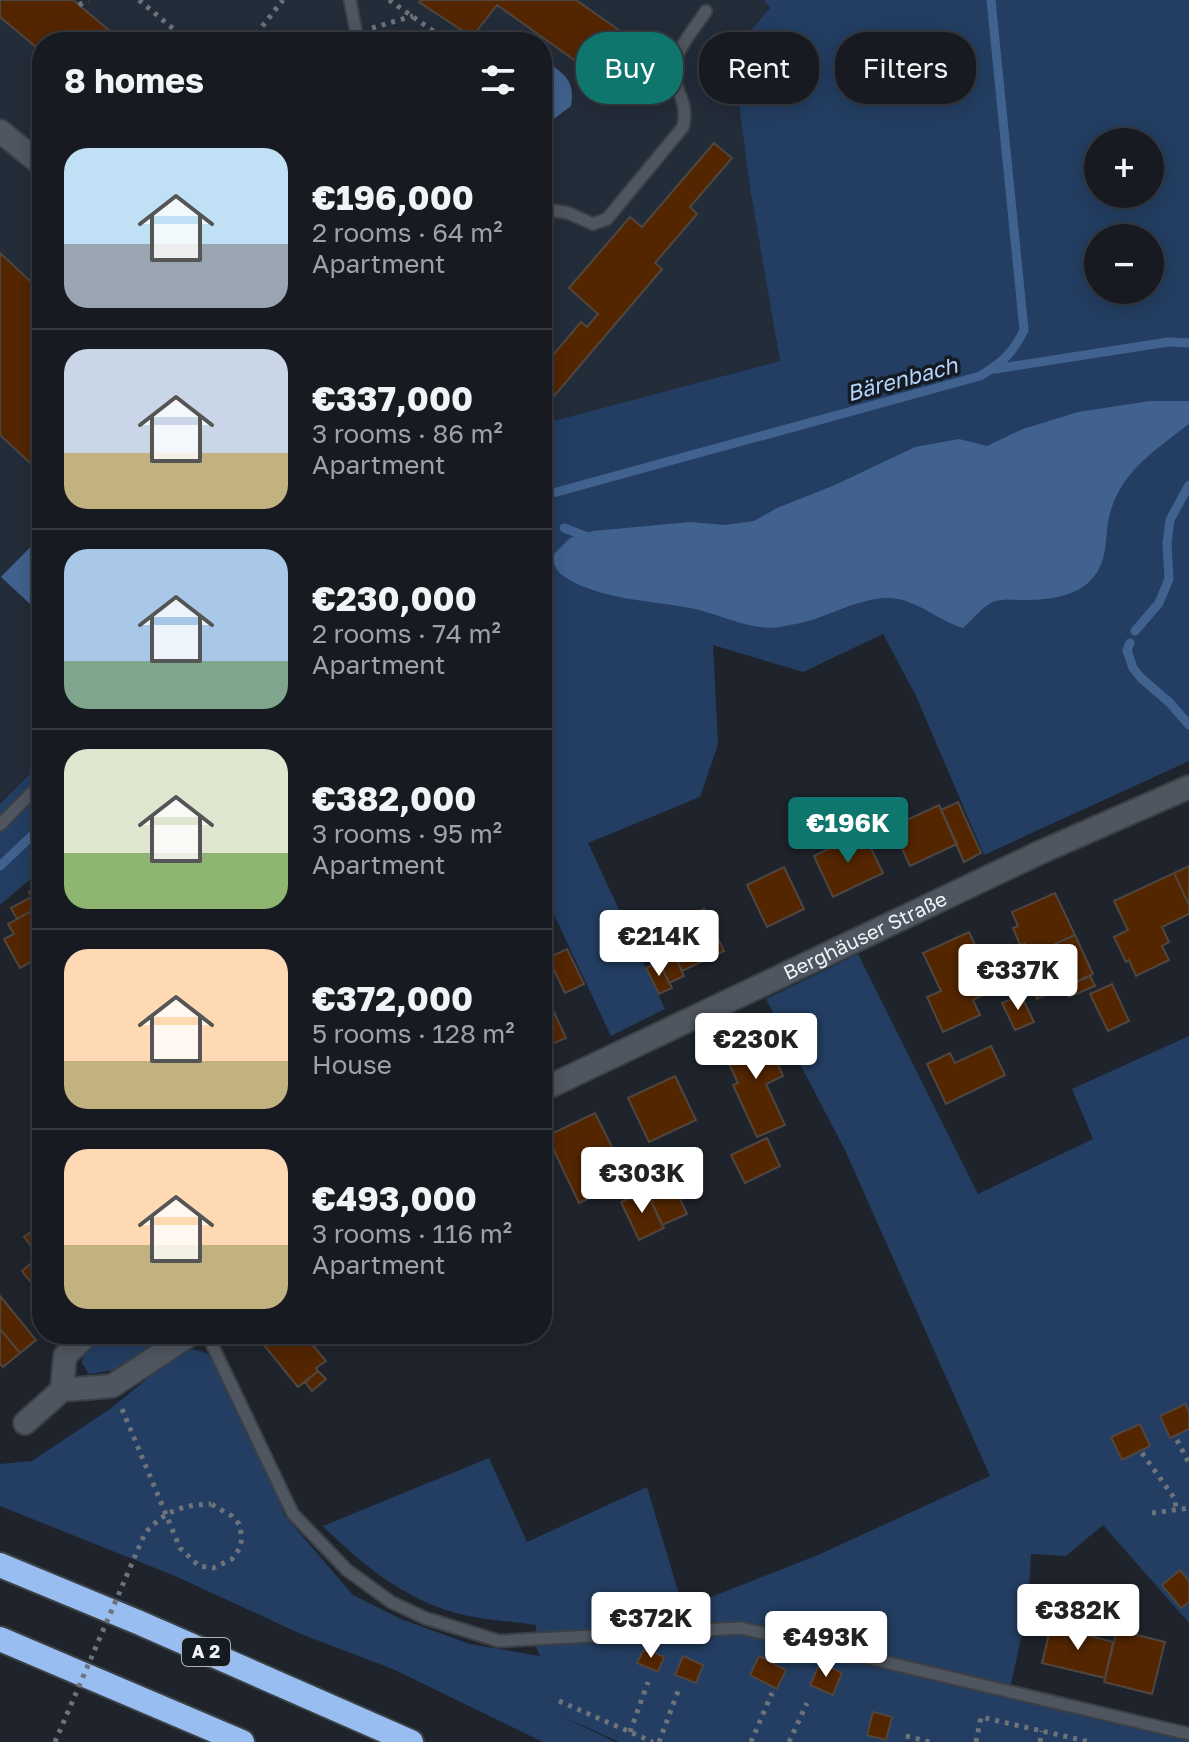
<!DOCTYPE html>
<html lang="en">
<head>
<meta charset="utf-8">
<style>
  body { margin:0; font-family:"Golos Text",sans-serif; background:#24282e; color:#f1f3f6; height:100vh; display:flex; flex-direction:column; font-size:30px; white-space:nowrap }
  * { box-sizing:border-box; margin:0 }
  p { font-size:26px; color:#9ea1a5 }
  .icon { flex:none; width:44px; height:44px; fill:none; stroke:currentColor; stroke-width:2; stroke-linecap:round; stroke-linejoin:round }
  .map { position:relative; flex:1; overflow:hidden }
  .panel { position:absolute; left:32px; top:32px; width:520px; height:1312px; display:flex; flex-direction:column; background:#171b21; border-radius:32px; box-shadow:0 4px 20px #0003,0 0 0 2px #36393f }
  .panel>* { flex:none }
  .top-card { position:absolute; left:576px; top:32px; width:492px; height:72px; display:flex; gap:16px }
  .fabs { position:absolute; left:1084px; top:128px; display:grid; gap:16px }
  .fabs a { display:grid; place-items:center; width:80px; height:80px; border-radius:50%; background:#171b21; box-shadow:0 4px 20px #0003,0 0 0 2px #36393f; font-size:40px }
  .price { position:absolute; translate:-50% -68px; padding:0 18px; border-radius:8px; background:#fff; color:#222; font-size:26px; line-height:52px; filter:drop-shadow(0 2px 4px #0008) }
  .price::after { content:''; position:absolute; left:50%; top:48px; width:24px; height:18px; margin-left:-12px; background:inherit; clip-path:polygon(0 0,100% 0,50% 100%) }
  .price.active { background:#0f766e; color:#fff }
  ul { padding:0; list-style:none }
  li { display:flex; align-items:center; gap:24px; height:200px; padding:0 32px }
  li+li { border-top:2px solid #36393f }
  li span { display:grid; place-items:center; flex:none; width:224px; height:160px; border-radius:24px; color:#555 }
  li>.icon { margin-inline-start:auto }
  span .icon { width:96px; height:96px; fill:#fffc; stroke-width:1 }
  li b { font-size:34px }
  h2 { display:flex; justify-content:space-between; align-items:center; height:96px; padding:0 32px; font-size:34px }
  .pill { padding:0 28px; border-radius:32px; background:#171b21; box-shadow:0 4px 20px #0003,0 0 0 2px #36393f; font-size:28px; line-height:72px }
  .pill.active { background:#0f766e; color:#fff }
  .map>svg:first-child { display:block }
  .built { fill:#232c39 }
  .green { fill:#233e62; fill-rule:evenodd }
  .water { fill:#41628f }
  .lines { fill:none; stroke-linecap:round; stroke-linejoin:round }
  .stream { stroke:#41628f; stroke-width:9 }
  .building { fill:#542600; stroke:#504640; stroke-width:2 }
  .service-casing { stroke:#3b4046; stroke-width:15 }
  .minor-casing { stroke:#3b4046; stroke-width:26 }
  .motorway-casing { stroke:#3b4046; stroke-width:28 }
  .path { stroke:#6e727a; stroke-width:5; stroke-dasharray:4 6; stroke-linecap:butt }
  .service { stroke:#505660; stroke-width:11 }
  .minor { stroke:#505660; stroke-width:22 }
  .motorway { stroke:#97bdf1; stroke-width:24 }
  .path-bridge { stroke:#6e727a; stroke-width:5; stroke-dasharray:4 6; stroke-linecap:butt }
  .labels { text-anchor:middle; stroke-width:7; stroke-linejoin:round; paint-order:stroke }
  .shield { fill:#151b22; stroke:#aeb2b8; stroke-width:2 }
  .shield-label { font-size:18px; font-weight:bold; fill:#eff3f9 }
  .street-label { font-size:20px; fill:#eff3f9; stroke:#151b22 }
  .water-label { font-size:22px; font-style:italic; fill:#b4d3fd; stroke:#151b22 }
</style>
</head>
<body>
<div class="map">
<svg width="1189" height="1742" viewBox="0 0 1189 1742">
  <rect width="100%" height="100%" fill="#1f242c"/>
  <path class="built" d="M0 0H764L770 8 732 52 750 188 780 361 542 424V42H42V762L0 804Z"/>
  <path class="green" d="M764 0H1189V761L984 855 916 696 883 634 803 672 713 645 718 744 700 797 588 843 665 1009 611 1036 542 889V424L780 361 750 188 732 52 770 8ZM1098 142H1150V194H1098ZM1098 238H1150V290H1098Z
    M42 762V869L0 905V804Z
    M858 954 978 1194 1093 1139 1072 1089 1189 1036V1623L1103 1525 1066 1556 1031 1554 1028 1606 1009 1693 1189 1737V1742H619L553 1712 615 1742H543L395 1670 301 1634 175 1576 0 1506V1464L32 1461 110 1409 170 1360 190 1349 202 1351 214 1358 245 1422 285 1516 353 1595 401 1619 470 1644 540 1656 536 1647V1625C510 1621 481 1620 456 1613 404 1599 360 1563 323 1526L489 1458 527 1542 647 1487 683 1608 818 1555 990 1476 845 1150 766 999Z
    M102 1334H183L114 1370 89 1374 82 1363C84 1348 89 1342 102 1334Z"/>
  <path class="water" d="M542 58C562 74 576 77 571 106L555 118 542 119Z
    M1150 401H1189V424C1159 447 1122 471 1111 510 1103 534 1111 559 1091 580 1074 598 1045 600 1021 600 1011 600 1001 598 991 603 981 608 972 620 963 628 939 621 916 599 890 598 856 597 823 621 790 625 781 627 769 629 760 627 738 624 716 614 695 609 653 600 602 601 565 577 557 573 555 565 551 557L570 538 593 531 690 522 725 525 754 521 777 508 835 485 915 447 959 439 987 446 1023 429 1078 412Z
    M42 535V615L1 577Z"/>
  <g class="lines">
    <path class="stream" d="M995 369 1168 342 1189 343
      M542 496 980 376C1002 363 1013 353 1024 330L991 0
      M564 528 593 539
      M1135 631 1159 603 1169 579 1167 543 1170 520 1189 485
      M1130 643 1127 650 1133 668 1141 678 1170 703 1189 725
      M0 866 42 826"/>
  </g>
  <path class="building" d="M0 0H73L123 42H42V52L0 17Z
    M421 0H576L639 44 624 66 615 60 601 79 497 5 472 37 419 2Z
    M714 143 732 158 690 207 697 214 655 263 662 269 543 409 542 368 581 322 587 327 598 314 569 288 630 217 642 227Z
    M0 253 42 292V474L0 435Z
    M958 802 981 853 964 862 941 810Z
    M939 805 957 844 910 866 892 827Z
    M863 832 883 873 833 897 814 856Z
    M1189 866V905L1174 873Z
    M784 867 804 909 767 927 747 885Z
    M1174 873 1189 905V914L1162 927 1169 942 1162 946 1169 960 1136 976 1129 960 1126 962 1114 937 1128 930 1114 901Z
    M42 884V910L40 911 29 892Z
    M1055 893 1075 935 1030 955 1025 943 1020 945 1013 928 1018 926 1012 912Z
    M31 897 37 908 17 919 11 908Z
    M37 908 42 916V950L37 953 39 957 20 968 4 939 14 934 8 924Z
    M704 909 724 951 682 971 662 929Z
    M969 932 988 973 973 980 981 996 973 1000 980 1015 943 1032 927 997 941 991 923 953Z
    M1075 935 1093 974 1037 999 1025 973 1029 972 1023 958Z
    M567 949 584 984 565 993 548 958Z
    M672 951 684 976 669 983 657 958Z
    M659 962 672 988 659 994 646 968Z
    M1090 976 1095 986 1069 997 1065 987Z
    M1112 984 1129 1021 1108 1031 1090 994Z
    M542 986 566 1038 542 1048Z
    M1021 995 1034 1022 1015 1030 1002 1003Z
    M763 1030 783 1076 766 1084 785 1125 757 1137 733 1085 738 1083 722 1049Z
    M991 1046 1005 1075 946 1104 927 1064 950 1053 955 1063Z
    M675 1076 696 1120 649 1142 628 1098Z
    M595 1113 614 1151 606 1155 619 1184 579 1203 547 1136Z
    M767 1138 780 1166 745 1183 731 1155Z
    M671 1179 687 1214 662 1225 646 1191Z
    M646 1190 664 1228 639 1240 621 1202Z
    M39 1226 42 1229V1260L24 1237Z
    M30 1264 42 1279V1296L22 1271Z
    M0 1296 36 1340 20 1353 0 1329Z
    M0 1329 20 1353 3 1367 0 1364Z
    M265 1334H312L307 1338 326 1361 316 1368 318 1371 298 1387 259 1339Z
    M318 1371 326 1379 312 1391 305 1382Z
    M1185 1404 1189 1412V1429L1170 1438 1160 1416Z
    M1140 1424 1150 1446 1122 1460 1111 1437Z
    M1180 1570 1189 1581V1602L1181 1608 1162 1585Z
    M1051 1626 1113 1642 1105 1678 1042 1663Z
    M1117 1630 1165 1642 1152 1694 1104 1682Z
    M643 1651H651L664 1657 658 1672 637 1663Z
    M683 1656 703 1665 696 1683 675 1675Z
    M759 1656 786 1670 777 1689 750 1675Z
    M826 1665 842 1673 833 1695 810 1685 818 1667 824 1669Z
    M873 1712 892 1717 886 1740 867 1735Z"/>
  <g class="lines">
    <defs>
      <path id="service" d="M350 0 358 42
        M542 218 550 210 568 213 593 224 607 219 683 127C689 99 675 94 674 72 673 52 696 27 706 11
        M0 825 42 782
        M207 1334 293 1514 347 1570 391 1602 425 1618 499 1641 741 1628 1189 1734"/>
      <g id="minor">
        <path d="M0 131 42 165"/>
        <path id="s1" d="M542 1090 1041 852 1189 787"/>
        <path d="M62 1390 65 1356 88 1334"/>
        <path d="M25 1423 62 1390 112 1386 191 1334"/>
      </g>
      <path id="motorway" d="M0 1565 140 1623 411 1742
        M0 1639 242 1742"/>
    </defs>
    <use href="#service" class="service-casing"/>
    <use href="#minor" class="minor-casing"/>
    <use href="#motorway" class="motorway-casing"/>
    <path class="path" d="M139 0 189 42
      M389 0 449 42
      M79 5 88 0
      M372 28 413 16
      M250 42 283 0
      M316 42 339 37
      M122 1409 180 1548 199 1566 213 1568 232 1559 240 1548 242 1537 239 1524 232 1516 211 1504
      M1177 1440 1189 1463
      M1142 1453 1175 1499 1176 1510
      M1152 1513 1189 1508
      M559 1701 653 1742
      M630 1732 648 1682
      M906 1736 930 1742
      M659 1742 680 1686
      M751 1742 772 1693
      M789 1742 807 1703
      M976 1742 981 1717 1090 1742
      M1040 1742 1042 1731"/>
    <use href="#service" class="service"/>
    <use href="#minor" class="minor"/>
    <use href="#motorway" class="motorway"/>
    <path class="path-bridge" d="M55 1742 145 1533C165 1511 182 1505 211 1504"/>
  </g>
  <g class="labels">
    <rect class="shield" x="182" y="1638" width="48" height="28" rx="6"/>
    <g class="shield-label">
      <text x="206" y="1658">A 2</text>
    </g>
    <g class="street-label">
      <text dy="7" stroke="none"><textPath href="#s1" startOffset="358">Berghäuser Straße</textPath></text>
    </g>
    <g class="water-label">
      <text transform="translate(902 379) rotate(-15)" y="8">Bärenbach</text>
    </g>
  </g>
</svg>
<div class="fabs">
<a>+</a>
<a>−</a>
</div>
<b class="price active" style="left:848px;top:865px">€196K</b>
<b class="price" style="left:659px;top:978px">€214K</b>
<b class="price" style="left:1018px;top:1012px">€337K</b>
<b class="price" style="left:756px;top:1081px">€230K</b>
<b class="price" style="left:642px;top:1215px">€303K</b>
<b class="price" style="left:1078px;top:1652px">€382K</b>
<b class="price" style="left:651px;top:1660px">€372K</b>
<b class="price" style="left:826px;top:1679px">€493K</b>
<div class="top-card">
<a class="pill active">Buy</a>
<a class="pill">Rent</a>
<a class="pill">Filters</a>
</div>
<section class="panel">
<h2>8 homes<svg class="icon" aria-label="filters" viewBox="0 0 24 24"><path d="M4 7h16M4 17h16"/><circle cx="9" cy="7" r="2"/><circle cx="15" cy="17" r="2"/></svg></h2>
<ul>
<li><span style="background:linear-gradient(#bfe0f5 60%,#9aa5b1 0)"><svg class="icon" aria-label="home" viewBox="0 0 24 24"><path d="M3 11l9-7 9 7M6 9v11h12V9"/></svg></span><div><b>€196,000</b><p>2 rooms · 64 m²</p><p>Apartment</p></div></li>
<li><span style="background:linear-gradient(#c9d6e8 65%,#c2b280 0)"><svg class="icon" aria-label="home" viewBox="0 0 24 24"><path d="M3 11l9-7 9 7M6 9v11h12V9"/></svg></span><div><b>€337,000</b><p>3 rooms · 86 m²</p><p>Apartment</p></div></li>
<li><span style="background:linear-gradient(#a9c7e8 70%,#7fa58c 0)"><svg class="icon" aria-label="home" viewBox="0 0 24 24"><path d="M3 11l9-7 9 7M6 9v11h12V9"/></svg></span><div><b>€230,000</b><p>2 rooms · 74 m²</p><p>Apartment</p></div></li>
<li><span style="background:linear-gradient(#dfe7d0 65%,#8fb573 0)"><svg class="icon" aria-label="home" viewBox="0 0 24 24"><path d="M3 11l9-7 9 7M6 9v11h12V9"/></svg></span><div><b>€382,000</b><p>3 rooms · 95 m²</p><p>Apartment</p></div></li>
<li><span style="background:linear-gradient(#ffd9b3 70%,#c2b280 0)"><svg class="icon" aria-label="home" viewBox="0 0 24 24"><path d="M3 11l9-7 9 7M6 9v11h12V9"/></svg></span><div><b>€372,000</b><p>5 rooms · 128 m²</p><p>House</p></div></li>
<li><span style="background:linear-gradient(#ffd9b3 60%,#c2b280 0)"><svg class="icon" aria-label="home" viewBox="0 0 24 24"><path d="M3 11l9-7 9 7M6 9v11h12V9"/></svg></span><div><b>€493,000</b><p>3 rooms · 116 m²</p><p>Apartment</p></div></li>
</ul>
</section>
</div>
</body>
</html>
